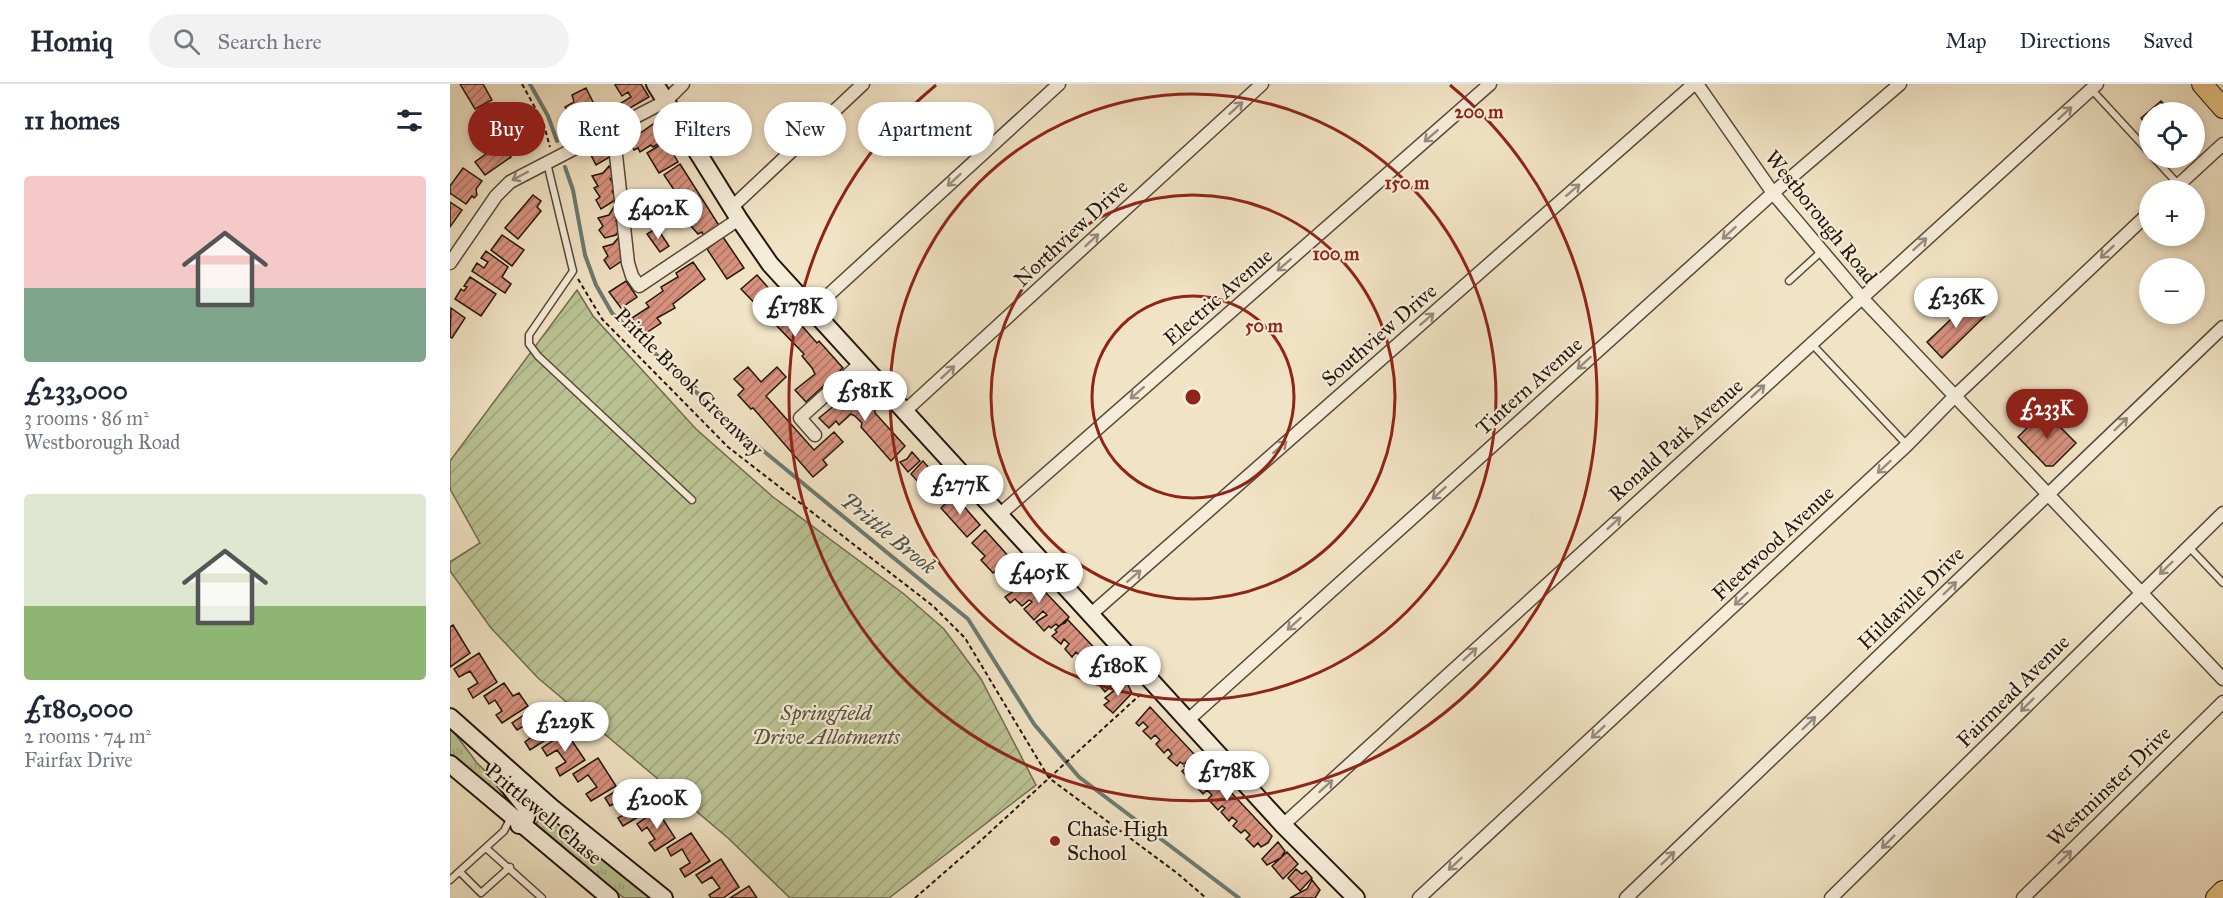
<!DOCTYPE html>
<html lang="en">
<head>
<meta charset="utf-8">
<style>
  body { margin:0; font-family:"IM FELL Great Primer",serif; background:#f2f2f3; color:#1f2937; height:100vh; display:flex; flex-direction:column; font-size:22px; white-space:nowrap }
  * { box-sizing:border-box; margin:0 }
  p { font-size:20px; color:#747a83 }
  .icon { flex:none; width:33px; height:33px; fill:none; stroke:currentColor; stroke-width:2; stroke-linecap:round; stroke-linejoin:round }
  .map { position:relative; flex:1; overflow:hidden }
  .side { display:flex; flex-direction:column; background:#fff; width:450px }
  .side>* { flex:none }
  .banner { position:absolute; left:18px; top:18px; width:570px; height:54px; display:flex; gap:12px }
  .controls { position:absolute; left:1689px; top:18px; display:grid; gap:12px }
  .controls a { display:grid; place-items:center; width:66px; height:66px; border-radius:50%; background:#fff; box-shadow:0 3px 9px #0003; font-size:30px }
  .price { position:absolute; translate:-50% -51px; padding:0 14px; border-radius:21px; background:#fff; color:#222; font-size:20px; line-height:39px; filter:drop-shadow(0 2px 3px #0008) }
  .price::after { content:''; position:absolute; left:50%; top:36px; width:18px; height:14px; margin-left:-9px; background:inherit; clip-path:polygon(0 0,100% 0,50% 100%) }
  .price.on { background:#8f2418; color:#fff }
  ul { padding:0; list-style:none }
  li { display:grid; align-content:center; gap:12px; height:318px; padding:0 24px }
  li span { display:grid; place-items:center; height:186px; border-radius:6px; color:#555 }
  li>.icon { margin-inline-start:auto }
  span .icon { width:108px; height:108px; fill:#fffc; stroke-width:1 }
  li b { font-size:26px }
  h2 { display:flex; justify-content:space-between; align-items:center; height:72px; padding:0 24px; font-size:26px }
  .tag { padding:0 21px; border-radius:27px; background:#fff; box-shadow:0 3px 9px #0003; font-size:21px; line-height:54px }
  .tag.on { background:#8f2418; color:#fff }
  header { display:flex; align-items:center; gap:36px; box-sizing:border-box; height:84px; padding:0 30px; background:#fff; border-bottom:2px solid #e0e1e3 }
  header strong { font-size:28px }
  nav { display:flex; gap:33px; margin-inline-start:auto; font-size:21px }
  .search { width:420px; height:54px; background:#f2f2f3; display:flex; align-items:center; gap:15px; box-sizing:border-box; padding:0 21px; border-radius:33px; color:#747a83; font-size:22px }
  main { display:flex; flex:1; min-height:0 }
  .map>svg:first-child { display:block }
  .grass { fill:url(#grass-tufts); stroke:#6f6c50; stroke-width:1.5 }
  .garden { fill:url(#garden-furrows); stroke:#6f6c50; stroke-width:1.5 }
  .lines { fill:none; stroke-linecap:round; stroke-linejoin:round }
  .stream { stroke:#6b7b71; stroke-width:4 }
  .building { fill:url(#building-hatch); stroke:#23160d; stroke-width:1.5 }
  .lane-casing { stroke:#56493b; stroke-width:9 }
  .street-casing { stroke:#56493b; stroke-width:15 }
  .secondary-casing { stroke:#23160d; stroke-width:20 }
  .primary-casing { stroke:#23160d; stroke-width:22 }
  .path { stroke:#23160d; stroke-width:2; stroke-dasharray:4.5 3; stroke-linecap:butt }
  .lane { stroke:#f6edd9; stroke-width:6 }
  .street { stroke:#f6edd9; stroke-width:12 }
  .secondary { stroke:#f6edd9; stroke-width:16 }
  .primary { stroke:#e8c282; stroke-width:20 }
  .oneway { stroke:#978c7d }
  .ring { fill:none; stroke:#8f2418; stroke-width:3 }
  .poi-dot { fill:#8f2418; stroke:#f6edd9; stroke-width:2 }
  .labels { text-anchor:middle; stroke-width:4.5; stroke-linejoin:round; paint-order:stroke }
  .street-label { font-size:21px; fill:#23160d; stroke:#f6edd9 }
  .park-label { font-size:21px; font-style:italic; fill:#58533c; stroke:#f6edd9 }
  .poi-label { font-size:21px; fill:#23160d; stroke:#f6edd9; text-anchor:start }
  .water-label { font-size:22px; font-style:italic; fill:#4d5147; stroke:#f6edd9 }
  .centre { fill:#8f2418; stroke:#f6edd9; stroke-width:3 }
  .ring-label { font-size:18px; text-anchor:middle; font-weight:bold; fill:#8f2418; stroke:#f6edd9; stroke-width:4.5; stroke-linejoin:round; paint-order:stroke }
</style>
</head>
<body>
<header>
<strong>Homiq</strong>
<div class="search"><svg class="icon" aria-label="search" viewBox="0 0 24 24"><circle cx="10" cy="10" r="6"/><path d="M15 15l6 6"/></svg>Search here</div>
<nav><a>Map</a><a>Directions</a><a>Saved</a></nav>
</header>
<main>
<section class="side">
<h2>11 homes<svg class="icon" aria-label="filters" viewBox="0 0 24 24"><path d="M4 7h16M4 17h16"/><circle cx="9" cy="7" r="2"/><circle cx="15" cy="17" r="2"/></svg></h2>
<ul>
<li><span style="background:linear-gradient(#f6c9c9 60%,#7fa58c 0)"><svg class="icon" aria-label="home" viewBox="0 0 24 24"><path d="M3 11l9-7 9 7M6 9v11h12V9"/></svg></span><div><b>£233,000</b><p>3 rooms · 86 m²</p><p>Westborough Road</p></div></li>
<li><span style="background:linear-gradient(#dfe7d0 60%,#8fb573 0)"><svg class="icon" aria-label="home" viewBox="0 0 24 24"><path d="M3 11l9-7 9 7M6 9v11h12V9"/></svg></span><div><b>£180,000</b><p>2 rooms · 74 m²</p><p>Fairfax Drive</p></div></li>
</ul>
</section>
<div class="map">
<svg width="1773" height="814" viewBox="0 0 1773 814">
  <defs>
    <pattern id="grass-tufts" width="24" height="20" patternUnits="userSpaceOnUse" patternTransform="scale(1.5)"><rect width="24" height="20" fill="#bbc394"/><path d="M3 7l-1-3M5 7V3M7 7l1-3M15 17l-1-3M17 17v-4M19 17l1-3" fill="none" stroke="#a0a77e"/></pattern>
    <pattern id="garden-furrows" width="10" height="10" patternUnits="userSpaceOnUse" patternTransform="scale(1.5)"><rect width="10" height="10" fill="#bbc394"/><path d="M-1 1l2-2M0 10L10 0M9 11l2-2" fill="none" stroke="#a0a77e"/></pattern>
    <pattern id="building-hatch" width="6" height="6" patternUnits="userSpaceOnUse" patternTransform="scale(1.5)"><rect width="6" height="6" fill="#d99280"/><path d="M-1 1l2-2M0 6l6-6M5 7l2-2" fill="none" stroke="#b07667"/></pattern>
  </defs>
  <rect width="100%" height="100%" fill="#f1e3c5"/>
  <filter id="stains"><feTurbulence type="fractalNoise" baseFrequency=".00333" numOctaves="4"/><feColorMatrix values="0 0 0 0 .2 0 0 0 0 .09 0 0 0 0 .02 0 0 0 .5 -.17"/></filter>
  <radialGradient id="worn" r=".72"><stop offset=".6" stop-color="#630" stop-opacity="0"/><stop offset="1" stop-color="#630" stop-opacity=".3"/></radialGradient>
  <path class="grass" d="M0 643 27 679 68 718 61 724 0 672Z
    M93 729 108 736 202 814H174L84 743Z"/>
  <path class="garden" d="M127 206 143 232 246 345 323 413 454 510 494 545 531 595 586 701 439 814H340L278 754 88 594 41 544 0 487V478L30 459 0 405V377Z"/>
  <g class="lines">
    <path class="stream" d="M80 0 98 32 107 57
      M115 83 123 106 135 171 146 201 162 229 277 337 518 535 584 640 629 693 789 814"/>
  </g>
  <path class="building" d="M10 0H33L42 16 25 25Z
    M168 0H191L199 13 173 28 168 21 181 13 178 8 172 12 165 1Z
    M136 4 145 22 139 25 144 36 132 43 126 33 122 35 115 23 124 18 122 11Z
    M1711 17 1721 28H1700V45L1691 34Z
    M206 38H210L219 53 203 63 201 61 190 68 188 64 184 66 179 57Z
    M74 43 84 58 63 71 54 58Z
    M216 57 228 78 209 89 197 69Z
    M51 59 61 73 35 91 25 78Z
    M158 63 163 71 146 81 141 71Z
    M230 80 270 143 254 153 252 148 248 150 241 142 245 139 241 131 236 133 230 125 235 122 214 91Z
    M159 82 165 92 160 95 166 103 162 107 167 115 151 125 146 116 150 113 144 104 148 102 142 92 153 89Z
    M13 84 32 97 26 105 27 111 24 114 22 112 16 120 0 109V102Z
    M188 108 197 127 201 125 205 130 191 138 178 115Z
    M83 111 91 117 87 123 91 127 68 155 55 144Z
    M0 118 12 126 0 143Z
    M164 123 170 133 166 137 171 144 166 151 155 154 149 146 153 142 148 134 159 131Z
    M207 144 219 162 210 168 197 150Z
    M52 151 74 166 62 182 41 166Z
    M169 153 175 163 170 167 176 174 160 185 154 176 158 172 153 163 163 160Z
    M273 153 294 184 277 195 257 165Z
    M36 167 58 183 52 193 61 200 55 209 22 187 27 179 34 184 38 178 31 174Z
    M243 178 255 195 223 220 225 224 207 234 211 239 193 251 182 234 199 223 196 219 213 207 211 203 228 193 226 189Z
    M307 191 367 259 369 257 393 284 356 318 345 306 365 290 362 284 352 272 354 270 291 205Z
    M20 193 46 210 31 232 5 215 11 205 14 207 17 203 14 202Z
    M176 197 187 213 171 224 159 208Z
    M1521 216 1535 232 1492 274 1477 258Z
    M1 224 15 234 2 254 0 253Z
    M298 283 311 298 327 283 336 293 316 312 364 366 384 348 393 358 373 376 377 381 363 393 303 324 301 325 288 311 294 305 284 295Z
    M407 303 425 323V329L455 362 441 377 411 343 412 339 405 332 401 330 389 341 386 337 379 344 369 334Z
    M1594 327 1626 359 1603 382H1596L1568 353Z
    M462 368 470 377 458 388 450 378 457 375Z
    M473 377 498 406 486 417 461 390Z
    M504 411 530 441 517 453 491 424Z
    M535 446 560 474 543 489 531 476 535 472 522 459Z
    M564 481 574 492 570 499 558 506 548 495Z
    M579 491 619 533 615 539 608 542 606 540 601 544 599 542 594 547 586 538 597 531 593 527 584 536 574 525 582 518 579 516 572 522 565 515 560 519 555 513 575 499Z
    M617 535 671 592 655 608 651 603 655 599 650 594 647 598 639 591 643 587 639 582 635 585 627 578 631 573 626 568 622 573 615 565 619 560 614 555 611 560 602 552 607 548 605 546Z
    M3 541 20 569 0 583V543Z
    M29 569 47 598 23 614 18 605 28 599 20 587 9 593 4 585Z
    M676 597 682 609 663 629 654 621 659 617 655 614Z
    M54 599 63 612 69 609 78 622 52 639 46 631 52 627 45 616 39 620 34 612Z
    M86 623 105 650 80 666 75 658 84 651 77 640 67 646 62 639Z
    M700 623 744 670 740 677 733 680 730 678 727 682 718 674 722 670 718 665 714 669 706 660 710 656 705 651 701 655 693 647 698 643 693 638 689 642 686 639Z
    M116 648 135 676 110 692 106 684 116 678 107 666 97 672 92 664Z
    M745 670 822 752 818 759 811 763 808 759 804 763 796 755 800 751 795 746 791 749 783 742 787 737 782 733 779 737 771 728 775 724 772 722 768 726 758 715 762 711 757 706 753 710 745 701 749 698 744 693 740 696 732 687 736 684 734 682 741 677Z
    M148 674 166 702 141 717 136 710 147 703 138 691 128 698 123 690Z
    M179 698 198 727 173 742 168 734 179 728 170 716 160 722 155 714Z
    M207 726 225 754 205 767 199 759 205 755 197 743 192 747 187 740Z
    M241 749 260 777 235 793 230 785 240 779 232 765 221 772 217 764Z
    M828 758 835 767 831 774 817 781 812 775Z
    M837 768 848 780 833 795 822 782Z
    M271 775 289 803 273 814H261L259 811 270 804 262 793 252 799 246 791Z
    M846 785 852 790 856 787 862 794 850 807 838 794Z
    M862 796 870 806 865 814H840L857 805Z
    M299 802 307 814H280Z"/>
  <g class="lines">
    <defs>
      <path id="lane" d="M1642 6 1700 69
        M1704 74 1729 101
        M97 79 123 187 79 251V260L88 272 242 416
        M1339 197 1372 167
        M1361 259 1457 361
        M1739 463 1773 499
        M36 764 92 814
        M10 788 31 809 60 783
        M0 796 54 747 61 733"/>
      <path id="street" d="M1247 0 1323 109 1411 213 1773 595
        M163 44 178 179 182 192 189 202 289 135
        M1723 106 1773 60
        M281 124 413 0
        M0 179 46 112 60 98 216 17 233 0
        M362 226 609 0
        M455 327 812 0
        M365 351 350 334 411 279
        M548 432 1040 0
        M640 531 1244 0
        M738 636 1323 109 1450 0
        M833 741 1647 0
        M969 814 1457 361 1505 312 1700 128
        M1176 814 1773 243
        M1381 814 1773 429
        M1573 814 1773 618"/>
      <path id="secondary" d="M205 0 289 135 320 180 833 741 906 814
        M0 633 101 723 214 814
        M0 680 160 814
        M46 686 78 726 76 734 69 741"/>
      <path id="primary" d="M1752 0 1773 24
        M1766 814 1773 807"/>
    </defs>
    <use href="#lane" class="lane-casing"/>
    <use href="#street" class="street-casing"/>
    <use href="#secondary" class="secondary-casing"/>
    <use href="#primary" class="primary-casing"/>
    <path class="path" d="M72 0 93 38 100 63
      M128 195 152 235 278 363 483 522 515 554 599 694 727 789 756 814
      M465 814 527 760 692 609"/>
    <use href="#lane" class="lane"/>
    <use href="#street" class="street"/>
    <use href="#secondary" class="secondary"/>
    <use href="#primary" class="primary"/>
  </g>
  <defs><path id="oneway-shaft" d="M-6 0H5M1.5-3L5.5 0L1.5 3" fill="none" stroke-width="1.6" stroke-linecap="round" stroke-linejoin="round" transform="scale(1.5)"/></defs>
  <g class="oneway">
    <use href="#oneway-shaft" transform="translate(786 24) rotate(-42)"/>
    <use href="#oneway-shaft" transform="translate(1615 29) rotate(-42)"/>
    <use href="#oneway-shaft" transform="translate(981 52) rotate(139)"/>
    <use href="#oneway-shaft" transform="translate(70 92) rotate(152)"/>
    <use href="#oneway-shaft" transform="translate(504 96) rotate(138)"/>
    <use href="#oneway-shaft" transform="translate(1123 106) rotate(-41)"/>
    <use href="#oneway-shaft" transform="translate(1279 149) rotate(138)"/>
    <use href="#oneway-shaft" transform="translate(642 156) rotate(-43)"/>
    <use href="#oneway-shaft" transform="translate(1470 160) rotate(-42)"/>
    <use href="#oneway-shaft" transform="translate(1657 168) rotate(137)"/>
    <use href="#oneway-shaft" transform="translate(834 181) rotate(139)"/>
    <use href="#oneway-shaft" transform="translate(977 235) rotate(-41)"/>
    <use href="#oneway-shaft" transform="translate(1134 279) rotate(138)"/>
    <use href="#oneway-shaft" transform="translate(498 288) rotate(-43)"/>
    <use href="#oneway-shaft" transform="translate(1308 307) rotate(-42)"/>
    <use href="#oneway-shaft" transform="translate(687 309) rotate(139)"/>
    <use href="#oneway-shaft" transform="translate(1671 340) rotate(-44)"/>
    <use href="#oneway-shaft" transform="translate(830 363) rotate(-41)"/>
    <use href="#oneway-shaft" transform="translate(1434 383) rotate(137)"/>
    <use href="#oneway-shaft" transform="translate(989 409) rotate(138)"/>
    <use href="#oneway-shaft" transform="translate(1164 439) rotate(-42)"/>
    <use href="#oneway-shaft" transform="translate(1716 484) rotate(136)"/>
    <use href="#oneway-shaft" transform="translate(684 492) rotate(-41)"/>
    <use href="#oneway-shaft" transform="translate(1500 504) rotate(-44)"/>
    <use href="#oneway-shaft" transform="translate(1291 515) rotate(137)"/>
    <use href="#oneway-shaft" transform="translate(844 540) rotate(138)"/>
    <use href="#oneway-shaft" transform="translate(1020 570) rotate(-42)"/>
    <use href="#oneway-shaft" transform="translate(1577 621) rotate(135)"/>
    <use href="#oneway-shaft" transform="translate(1359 639) rotate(-44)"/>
    <use href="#oneway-shaft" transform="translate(1148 648) rotate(137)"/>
    <use href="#oneway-shaft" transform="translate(876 702) rotate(-42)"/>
    <use href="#oneway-shaft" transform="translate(1438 758) rotate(135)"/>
    <use href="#oneway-shaft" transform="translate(1615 773) rotate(-44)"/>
    <use href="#oneway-shaft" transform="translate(1218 774) rotate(-44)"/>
    <use href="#oneway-shaft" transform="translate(1005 780) rotate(137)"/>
  </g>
  <g class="ring">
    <circle cx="743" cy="313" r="101"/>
    <circle cx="743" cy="313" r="202"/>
    <circle cx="743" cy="313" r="303"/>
    <path d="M1000 1A404 404 0 1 1 486 1"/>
  </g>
  <circle class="poi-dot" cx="605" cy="757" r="6"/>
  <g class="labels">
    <g class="street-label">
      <text transform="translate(1371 133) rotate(51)" y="7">Westborough Road</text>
      <text transform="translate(621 149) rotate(-43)" y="7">Northview Drive</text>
      <text transform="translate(768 213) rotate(-41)" y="7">Electric Avenue</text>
      <text transform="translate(929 251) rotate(-41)" y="7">Southview Drive</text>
      <text transform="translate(239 298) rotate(45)" y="7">Prittle Brook Greenway</text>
      <text transform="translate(1079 302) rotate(-42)" y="7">Tintern Avenue</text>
      <text transform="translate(1226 356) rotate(-42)" y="7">Ronald Park Avenue</text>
      <text transform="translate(1323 459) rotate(-43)" y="7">Fleetwood Avenue</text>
      <text transform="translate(1461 514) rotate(-44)" y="7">Hildaville Drive</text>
      <text transform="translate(1563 607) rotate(-45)" y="7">Fairmead Avenue</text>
      <text transform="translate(1659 702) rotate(-44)" y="7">Westminster Drive</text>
      <text transform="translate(94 730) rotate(40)" y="7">Prittlewell Chase</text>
    </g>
    <g class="park-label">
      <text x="376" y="636">Springfield<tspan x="376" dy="24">Drive Allotments</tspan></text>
    </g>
    <g class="poi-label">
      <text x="617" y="752">Chase High<tspan x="617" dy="24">School</tspan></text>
    </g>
    <g class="water-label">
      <text transform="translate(439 449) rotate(39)" y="8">Prittle Brook</text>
    </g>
  </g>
  <circle cx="743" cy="313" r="9" class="centre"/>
  <g class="ring-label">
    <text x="1029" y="34">200 m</text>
    <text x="957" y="105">150 m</text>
    <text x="886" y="176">100 m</text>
    <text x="814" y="248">50 m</text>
  </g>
  <rect width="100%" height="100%" filter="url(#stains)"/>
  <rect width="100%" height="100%" fill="url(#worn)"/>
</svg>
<div class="controls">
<a><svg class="icon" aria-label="locate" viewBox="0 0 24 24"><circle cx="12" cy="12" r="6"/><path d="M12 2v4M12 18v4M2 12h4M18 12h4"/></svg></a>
<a>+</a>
<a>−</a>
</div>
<b class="price" style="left:208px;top:156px">£402K</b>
<b class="price" style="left:1506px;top:245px">£236K</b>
<b class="price" style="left:345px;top:254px">£178K</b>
<b class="price" style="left:415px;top:338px">£581K</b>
<b class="price on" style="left:1597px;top:356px">£233K</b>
<b class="price" style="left:510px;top:432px">£277K</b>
<b class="price" style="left:589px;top:520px">£405K</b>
<b class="price" style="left:668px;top:613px">£180K</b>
<b class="price" style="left:115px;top:669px">£229K</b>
<b class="price" style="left:777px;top:718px">£178K</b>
<b class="price" style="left:207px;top:746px">£200K</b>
<div class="banner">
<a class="tag on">Buy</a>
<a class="tag">Rent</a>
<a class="tag">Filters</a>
<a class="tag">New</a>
<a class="tag">Apartment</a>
</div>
</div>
</main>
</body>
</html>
